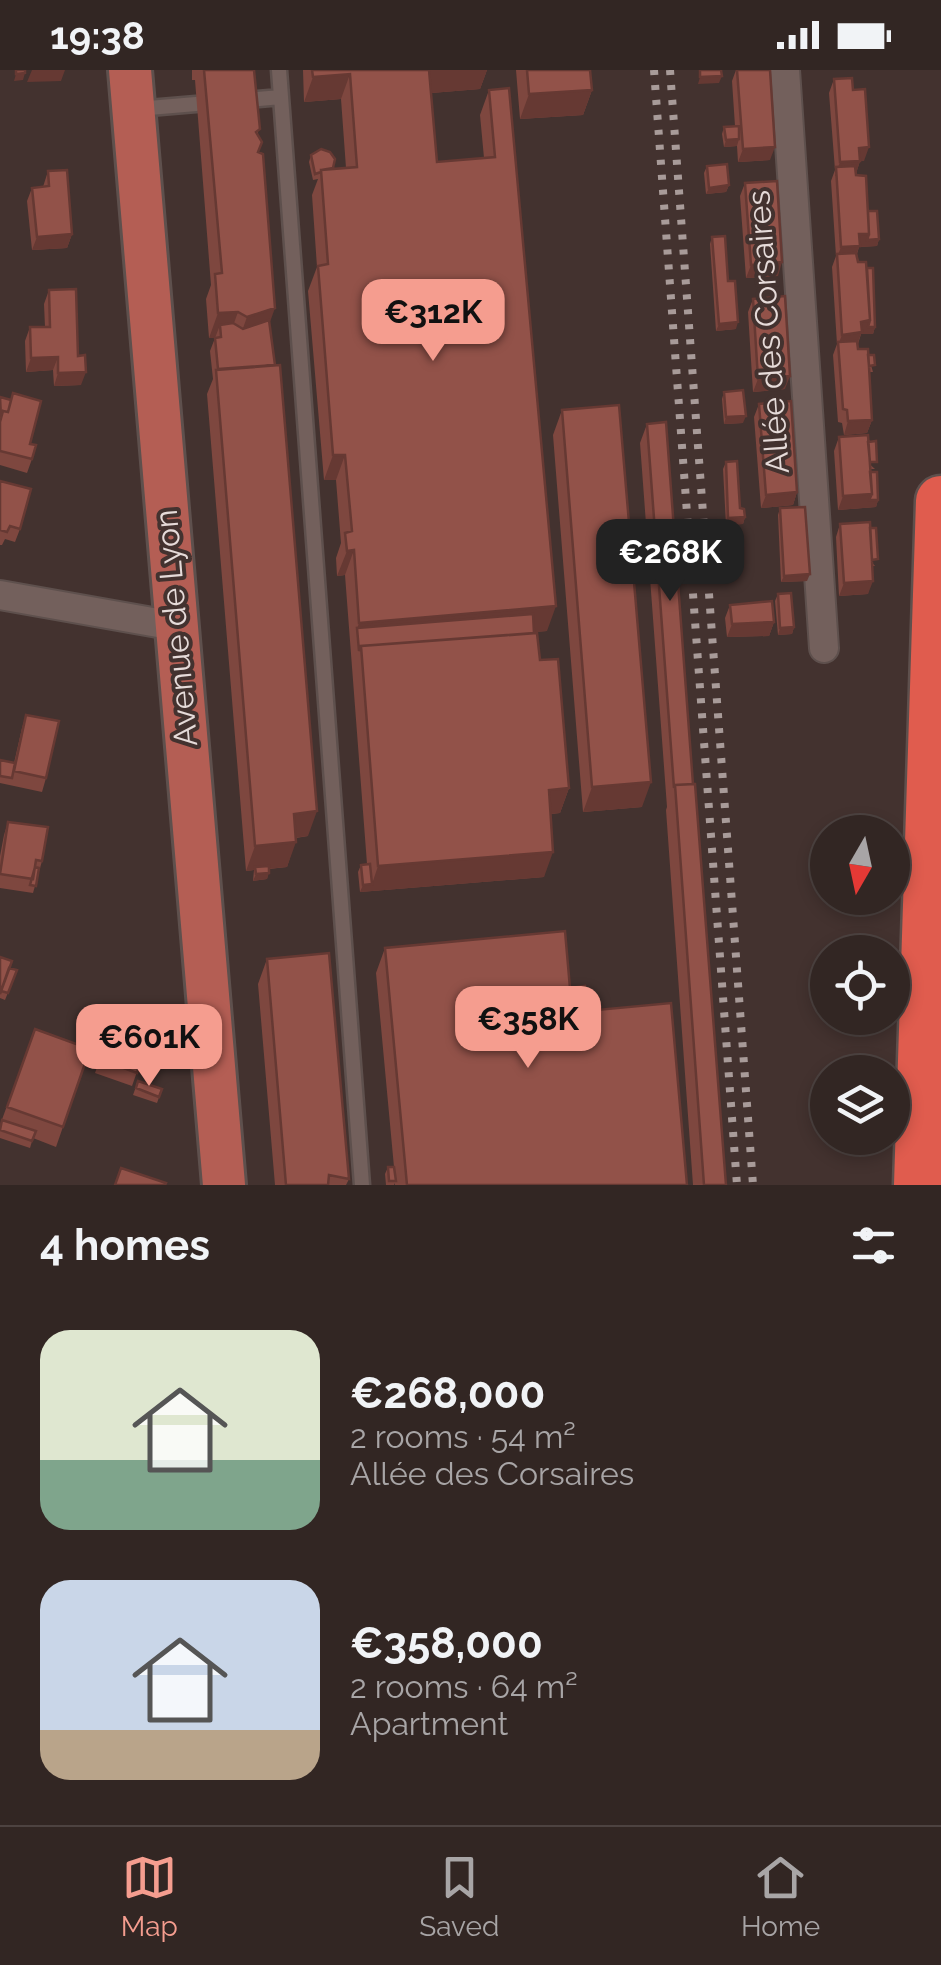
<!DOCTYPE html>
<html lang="en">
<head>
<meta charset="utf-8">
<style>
  body { margin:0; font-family:Raleway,sans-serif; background:#3d3230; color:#f1f3f6; height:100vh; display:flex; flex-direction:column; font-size:38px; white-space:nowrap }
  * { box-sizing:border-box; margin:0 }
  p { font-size:32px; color:#a8a5a6 }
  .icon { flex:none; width:55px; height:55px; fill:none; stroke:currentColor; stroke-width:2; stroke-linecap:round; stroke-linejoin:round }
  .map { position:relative; height:1115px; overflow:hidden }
  .panel { display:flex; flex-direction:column; background:#322623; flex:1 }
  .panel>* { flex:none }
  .needle { width:65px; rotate:189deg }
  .buttons { position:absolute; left:810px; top:745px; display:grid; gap:20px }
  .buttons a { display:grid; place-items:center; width:100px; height:100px; border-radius:50%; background:#322623; box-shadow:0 5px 15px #0003,0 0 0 2px #4d4341; font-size:50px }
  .price { position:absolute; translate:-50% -85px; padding:0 22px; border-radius:20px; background:#f59d8f; color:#111; font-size:32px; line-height:65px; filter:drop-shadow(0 2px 5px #0008) }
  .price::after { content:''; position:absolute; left:50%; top:60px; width:30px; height:22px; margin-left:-15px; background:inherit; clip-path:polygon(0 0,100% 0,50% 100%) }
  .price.current { background:#222; color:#fff }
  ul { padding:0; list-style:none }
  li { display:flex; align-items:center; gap:30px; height:250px; padding:0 40px }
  li span { display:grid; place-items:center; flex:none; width:280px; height:200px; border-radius:30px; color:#555 }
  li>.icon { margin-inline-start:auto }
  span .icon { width:120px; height:120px; fill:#fffc; stroke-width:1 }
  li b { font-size:42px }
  h2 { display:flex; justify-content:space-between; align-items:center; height:120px; padding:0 40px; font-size:42px }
  .status { display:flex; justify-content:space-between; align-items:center; height:70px; padding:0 50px; background:#322623; direction:ltr }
  .status svg { height:28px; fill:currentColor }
  .dock { display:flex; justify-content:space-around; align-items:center; height:140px; border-top:2px solid #4d4341; background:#322623; font-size:28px; color:#a8a5a6 }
  .dock a { display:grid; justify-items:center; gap:5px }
  .dock .current { color:#f59d8f }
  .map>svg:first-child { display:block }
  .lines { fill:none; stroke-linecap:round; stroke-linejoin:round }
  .lane-casing { stroke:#5e504d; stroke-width:19 }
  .street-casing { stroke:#5e504d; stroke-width:32 }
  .primary-casing { stroke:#5e504d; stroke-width:48 }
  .highway-casing { stroke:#5e504d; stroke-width:55 }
  .lane { stroke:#73605c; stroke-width:14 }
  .street { stroke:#73605c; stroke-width:28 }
  .primary { stroke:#b45e54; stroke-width:42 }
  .highway { stroke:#e05c4e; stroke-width:50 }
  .rail { stroke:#a89b99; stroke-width:8; stroke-dasharray:5 10; stroke-linecap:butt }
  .wall { fill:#7e473f }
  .shaded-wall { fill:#663933 }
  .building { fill:#925249; stroke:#663933; stroke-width:2.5 }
  .labels { text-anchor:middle; stroke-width:8; stroke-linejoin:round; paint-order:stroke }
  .street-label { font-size:32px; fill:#e6dbd9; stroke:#43322f }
</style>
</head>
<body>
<div class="status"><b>19:38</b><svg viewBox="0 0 49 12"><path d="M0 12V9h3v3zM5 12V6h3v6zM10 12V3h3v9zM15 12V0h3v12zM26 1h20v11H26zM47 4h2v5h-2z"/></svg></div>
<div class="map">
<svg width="941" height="1115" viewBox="0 0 941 1115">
  <rect width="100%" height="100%" fill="#43322f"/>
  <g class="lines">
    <defs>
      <path id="lane" d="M279 0 362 1115
        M247 30 281 27
        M137 39 196 34"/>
      <path id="street" d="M785 0 824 578
        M0 525 175 556"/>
      <path id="primary" d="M130 0 224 1115"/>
      <path id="highway" d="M919 1115 941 431"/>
    </defs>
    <use href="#lane" class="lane-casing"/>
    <use href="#street" class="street-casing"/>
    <use href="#primary" class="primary-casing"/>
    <use href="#highway" class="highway-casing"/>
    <use href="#lane" class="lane"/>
    <use href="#street" class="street"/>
    <use href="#primary" class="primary"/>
    <use href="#highway" class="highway"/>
    <path class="rail" d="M654 0 737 1115
      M670 0 753 1115"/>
  </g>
  <path class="wall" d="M192 0H254L258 65 262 72 258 82 270 254 308 766 296 768 287 797 269 799 267 809 253 811 254 800 246 801 207 324 213 309 210 281 215 268H209L206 229 211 215 195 10H192Z
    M303 0H487L480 19 431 23 437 92 484 88 480 45 489 20 547 561 534 562 569 718 560 743 551 744 544 807 360 822 358 802 361 795 367 794 345 505 337 506 336 488 341 473 336 410H324L308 221 317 197 312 125 318 109 313 110 309 92 311 85 332 99 346 98 341 29 304 32Z
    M516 0H590L592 20 583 45 520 49Z
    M736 0H770V90L738 92 737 76 724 77 722 64 724 57 735 56 732 11Z
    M834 9 864 91H860L856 103 879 169 877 176 859 177 857 184 875 257 873 264H861L858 274V279L868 285 873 302H869L872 350 867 363 844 365 842 353 838 352 833 285 837 274 832 197 836 186 831 111 835 100 829 23Z
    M707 96 729 115 726 122 706 124 704 103Z
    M48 101 72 164 67 178 32 180 27 131 32 118 43 117Z
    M745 113 778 206 746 208 740 126Z
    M712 167 728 211 736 259 716 261 710 174Z
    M49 220 78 286 81 315 54 316 53 300 26 302 25 271 30 257H45L44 234Z
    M753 229 785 319 753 322 748 242Z
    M724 322 743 353 724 354 722 329Z
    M0 327 30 374 32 389 27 403 0 395Z
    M759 334 797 422 793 435 761 438 754 347Z
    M562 340 642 737 583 742 553 365Z
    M647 354 693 714 726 1115H693L666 740 667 737 640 373Z
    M839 367 875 399H870L878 430 876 437 838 440 834 381Z
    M726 392 740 438 745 447 743 454 726 455 723 399Z
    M0 411 20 459 15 472 5 469 2 475H0Z
    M780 438 807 511 781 512 778 445Z
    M840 454 875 496H872L868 524 839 526 836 467Z
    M778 524 794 557 792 564 778 565 775 531Z
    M730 535 774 552 769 566 727 567 725 548Z
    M26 645 46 708 42 722 0 713V690L14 693 22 658Z
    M8 752 42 791 33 823 0 818V786L4 765Z
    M385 878 570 918 587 941 687 1115H395V1113L394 1115H386L385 1104 388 1097H394L376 903Z
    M0 887 9 898 17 900 5 930 0 928Z
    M267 889 349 1109 346 1115H275L258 914Z
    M113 952 150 965 132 1016 95 1003Z
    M35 959 90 979 56 1077 33 1068 30 1078 0 1068V1055Z
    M138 1011 162 1019 157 1033 133 1025Z"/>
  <path class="shaded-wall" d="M32 0H65L61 11 27 12Z
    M428 0H487L480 19 419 24Z
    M25 3 23 10 14 11 16 4Z
    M350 4 341 29 304 32 313 7Z
    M722 6 719 13 698 14 700 7Z
    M592 20 583 45 520 49 529 24Z
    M739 69 737 76 724 77 726 70Z
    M775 77 770 90 738 92 743 79Z
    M869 77 864 91H860L856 104 835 106 840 92 859 78Z
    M729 115 726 122 706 124 709 118Z
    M72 164 67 178 32 180 37 167Z
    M859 164H869L879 169 877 176 859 177 855 189 836 190 841 177Z
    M782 192 778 206 746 208 751 195Z
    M275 238 266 263 238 272 247 247Z
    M238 242 229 267 220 255 215 268H209L218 243Z
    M870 250 875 257 873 264H861L857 275H838L842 265 861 252Z
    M738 252 736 259 716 261 719 254Z
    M58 287 53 300 26 302 31 288Z
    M86 302 81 315 54 316 58 303Z
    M790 306 785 319 753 322 758 309Z
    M746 346 743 353 724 354 726 347Z
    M872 350 867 363 844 365 848 351Z
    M333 385H345L336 410H324Z
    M797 422 793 435 761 438 766 425Z
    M872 424 878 430 876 437 838 440 843 426Z
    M745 447 743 454 726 455 728 448Z
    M354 480 345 505 337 506 347 481Z
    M810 504 807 511 781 512 784 506Z
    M873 511 868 524 839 526 844 513Z
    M556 536 547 561 359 577 357 559 359 553Z
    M774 552 769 566 727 567 732 554Z
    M794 557 792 564 778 565 780 558Z
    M651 712 642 737 583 742 592 717Z
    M569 718 560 743 540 745 549 720Z
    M317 741 308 766 285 769 294 744Z
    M296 772 287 797 255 800V797L254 800 246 801 255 776Z
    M553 782 544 807 360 822 363 815 372 814 378 796Z
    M269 803 267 809 253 811 256 804Z"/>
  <path class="building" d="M16 0H25V3L16 4Z
    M204 0H254L260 59 256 62 262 72 258 82 263 84 275 238 247 247 238 242 218 243 215 204 222 203Z
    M312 0H429L437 92 495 87 489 20 509 18 556 536 359 553 354 480 347 481 345 463 352 461 345 385H333L318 196 328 194 321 100 357 97 350 4 313 7Z
    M527 0H590L592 20 529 24Z
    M700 0H721L722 6 700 7Z
    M737 0H770L775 77 743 79Z
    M852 8 853 20 865 19 869 77 859 78 860 91 840 92 834 9Z
    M739 56V69L726 70 724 57Z
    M321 79 330 82 335 89 333 98 321 100V102L315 104 311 85Z
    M727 94 729 115 709 118 707 96Z
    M855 96 856 105 866 106 869 164H859L860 176 841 177 836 97Z
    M67 100 72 164 37 167 32 118 49 116 48 101Z
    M777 111 782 192 751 195 745 113Z
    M868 141H877L879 169 867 170 869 164Z
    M725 166 728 211H735L738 252 719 254 712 167Z
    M856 183 858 192H866L870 250 861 252 862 262 842 265 837 184Z
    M867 198H873L875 257H868L870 250Z
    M76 219 78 286 85 285 86 302 58 303V287L31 288 30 257H50L49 220Z
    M785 226 790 306 758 309 753 229Z
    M269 250 275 295 218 299 215 268 221 267 220 255 233 253 243 259Z
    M857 271 858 279H868L872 350 848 351 847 340 843 339 838 272Z
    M868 285H874L875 295 869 296Z
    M280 295 317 741 294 744 296 772 255 776 216 300Z
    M743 320 746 346 726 347 724 322Z
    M13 323 41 331 30 374 36 375 32 389 0 381V352L3 341 8 342Z
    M0 327 11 330 8 342 3 341 1 347Z
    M791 331 797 422 766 425 759 334Z
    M619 335 651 712 592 717 562 340Z
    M666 352 693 714 675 715 674 718 647 354Z
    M868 365 872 424 843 426 839 367Z
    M876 371 877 392H870L868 372Z
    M737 391 740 438 744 439 745 447 728 448 726 392Z
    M870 402H877L878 430H869L872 424Z
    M0 411 31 419 20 459 10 456 7 462 0 460Z
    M805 437 810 504 784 506 780 438Z
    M870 452 873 511 844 513 840 454Z
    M870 458H876L878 489 872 490Z
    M791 523 794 557 780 558 778 524Z
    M772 531 774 552 732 554 730 535Z
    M533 544 534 563 361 576 359 581 357 558Z
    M537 563 540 590 558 589 569 718 549 720 553 782 378 796 361 576Z
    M26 645 59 651 46 708 14 701Z
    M0 690 15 693 12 708 0 706Z
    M695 714 726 1115H704L675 715Z
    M8 752 48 757 42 791 36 790 33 809 0 804Z
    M370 794 372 814 363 815 361 795Z
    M269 796V803L256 804 255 797Z
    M35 797 39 798 36 816 30 815Z
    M565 861 570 918 585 916 587 941 671 933 687 1115H407L385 878Z
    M329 883 349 1109 329 1105 328 1115H286L267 889Z
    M0 887 12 891 0 924Z
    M9 898 17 900 8 923 1 921Z
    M113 952 150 965 137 1003 100 989Z
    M35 959 90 979 63 1057 7 1037Z
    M138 1011 162 1019 159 1027 136 1018Z
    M2 1050 36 1061 32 1071 0 1060Z
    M388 1097H394L396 1111H389Z
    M121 1098 166 1113 165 1115H115Z"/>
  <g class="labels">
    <g class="street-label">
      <text transform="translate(768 262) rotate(-94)" y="11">Allée des Corsaires</text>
      <text transform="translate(176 558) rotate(-95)" y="11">Avenue de Lyon</text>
    </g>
  </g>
</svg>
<div class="buttons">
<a><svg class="needle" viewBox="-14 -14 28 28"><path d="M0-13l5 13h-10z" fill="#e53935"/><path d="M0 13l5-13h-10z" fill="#a8a5a6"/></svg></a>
<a><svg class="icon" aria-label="locate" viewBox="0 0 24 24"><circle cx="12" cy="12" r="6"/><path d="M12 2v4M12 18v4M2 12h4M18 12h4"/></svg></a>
<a><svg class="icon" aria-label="layers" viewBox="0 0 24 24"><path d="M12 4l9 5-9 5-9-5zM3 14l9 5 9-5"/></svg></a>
</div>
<b class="price" style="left:433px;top:294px">€312K</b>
<b class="price current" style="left:670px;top:534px">€268K</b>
<b class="price" style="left:528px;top:1001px">€358K</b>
<b class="price" style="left:149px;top:1019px">€601K</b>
</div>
<section class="panel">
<h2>4 homes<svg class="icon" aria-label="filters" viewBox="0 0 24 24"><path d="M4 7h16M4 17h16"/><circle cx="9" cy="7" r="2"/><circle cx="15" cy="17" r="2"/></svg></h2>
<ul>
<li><span style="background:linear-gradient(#dfe7d0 65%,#7fa58c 0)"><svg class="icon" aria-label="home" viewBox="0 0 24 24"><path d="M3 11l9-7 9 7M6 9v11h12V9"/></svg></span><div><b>€268,000</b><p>2 rooms · 54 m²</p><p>Allée des Corsaires</p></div></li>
<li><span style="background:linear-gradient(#c9d6e8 75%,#b9a48a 0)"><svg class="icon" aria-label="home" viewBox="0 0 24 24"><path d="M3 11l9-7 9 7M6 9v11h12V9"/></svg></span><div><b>€358,000</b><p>2 rooms · 64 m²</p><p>Apartment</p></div></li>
</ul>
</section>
<nav class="dock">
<a class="current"><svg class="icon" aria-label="map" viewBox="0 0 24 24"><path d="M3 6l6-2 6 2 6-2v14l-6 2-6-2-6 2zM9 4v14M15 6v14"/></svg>Map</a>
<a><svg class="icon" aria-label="saved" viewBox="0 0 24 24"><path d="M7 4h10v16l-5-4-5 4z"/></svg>Saved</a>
<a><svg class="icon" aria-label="home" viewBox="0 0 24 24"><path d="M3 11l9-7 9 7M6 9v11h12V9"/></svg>Home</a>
</nav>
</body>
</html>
